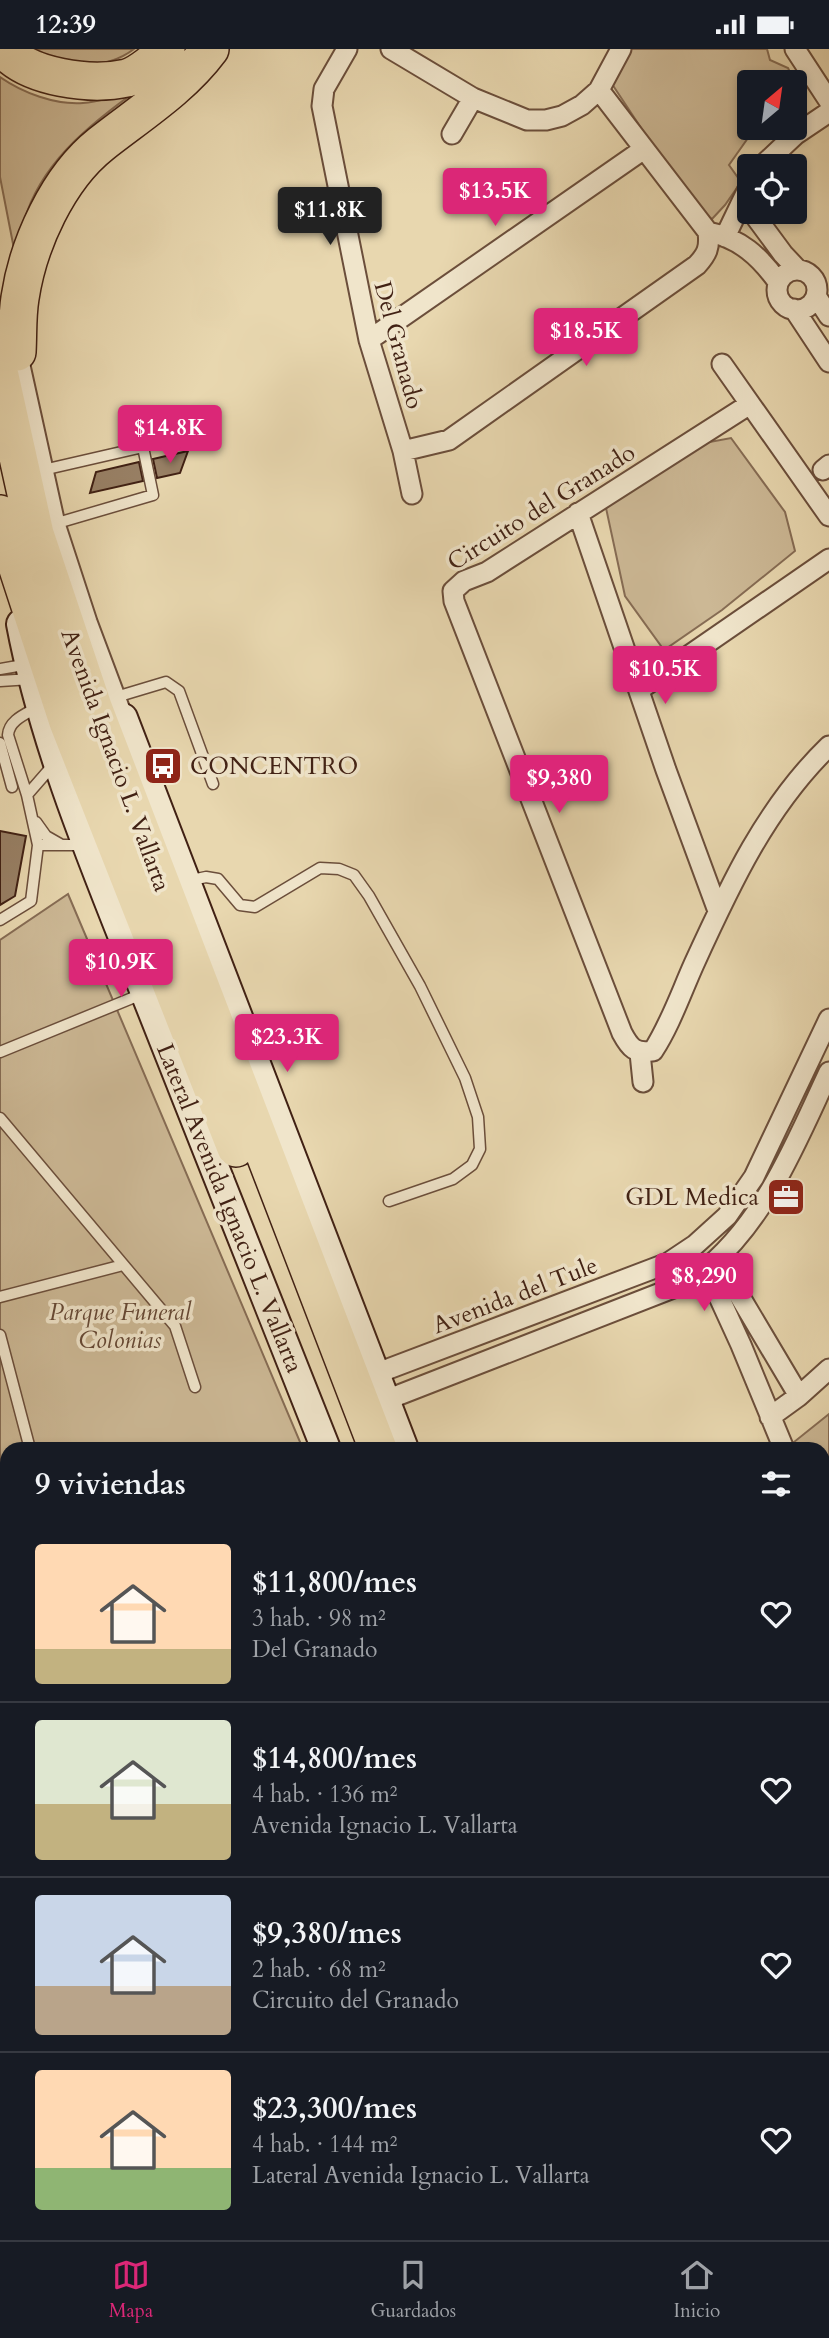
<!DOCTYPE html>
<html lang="es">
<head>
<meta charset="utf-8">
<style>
  body { margin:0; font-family:Cardo,serif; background:#242831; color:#f1f3f6; height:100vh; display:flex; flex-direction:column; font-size:26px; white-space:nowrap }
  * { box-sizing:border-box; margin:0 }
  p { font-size:23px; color:#9ea1a6 }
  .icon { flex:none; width:38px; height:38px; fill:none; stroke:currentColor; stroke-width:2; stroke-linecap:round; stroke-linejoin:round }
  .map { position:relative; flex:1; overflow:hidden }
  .details { position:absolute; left:0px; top:1393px; width:830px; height:798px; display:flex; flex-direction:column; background:#171b24; border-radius:21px 21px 0 0; box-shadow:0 4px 10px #0003 }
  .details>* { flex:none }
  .needle { width:46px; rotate:29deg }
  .fabs { position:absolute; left:737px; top:21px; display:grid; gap:14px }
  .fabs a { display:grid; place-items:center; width:70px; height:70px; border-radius:7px; background:#171b24; box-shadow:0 4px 10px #0003; font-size:35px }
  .price { position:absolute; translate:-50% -60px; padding:0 16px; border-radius:7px; background:#db2777; color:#fff; font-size:23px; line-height:46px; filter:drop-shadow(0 2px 4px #0008) }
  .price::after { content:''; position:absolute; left:50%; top:42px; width:21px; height:16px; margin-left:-10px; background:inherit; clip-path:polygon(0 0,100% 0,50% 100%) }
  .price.active { background:#222; color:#fff }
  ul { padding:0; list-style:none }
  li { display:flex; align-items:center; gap:21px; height:175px; padding:0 35px }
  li+li { border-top:2px solid #363941 }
  li span { display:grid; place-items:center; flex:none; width:196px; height:140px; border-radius:7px; color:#555 }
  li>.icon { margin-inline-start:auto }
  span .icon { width:84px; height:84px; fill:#fffc; stroke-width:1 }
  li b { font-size:30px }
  h2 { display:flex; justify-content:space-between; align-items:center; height:84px; padding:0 35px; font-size:30px }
  .status { display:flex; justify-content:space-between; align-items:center; height:49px; padding:0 35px; background:#171b24; direction:ltr }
  .status svg { height:19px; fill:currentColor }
  .menu { display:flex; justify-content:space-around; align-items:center; height:98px; border-top:2px solid #363941; background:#171b24; font-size:19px; color:#9ea1a6 }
  .menu a { display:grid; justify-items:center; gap:4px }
  .menu .active { color:#db2777 }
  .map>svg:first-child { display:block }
  .green { fill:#ccb895; stroke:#866c54; stroke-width:2 }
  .building { fill:#988065; stroke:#412114; stroke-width:2 }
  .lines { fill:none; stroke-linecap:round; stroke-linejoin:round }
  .lane-casing { stroke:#6b4e3b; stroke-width:13 }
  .street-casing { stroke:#6b4e3b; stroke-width:23 }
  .secondary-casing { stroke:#412114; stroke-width:32 }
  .highway-casing { stroke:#412114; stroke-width:40 }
  .lane { stroke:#f0e5cb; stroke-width:10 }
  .street { stroke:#f0e5cb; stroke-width:19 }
  .secondary { stroke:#f0e5cb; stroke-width:28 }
  .highway { stroke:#e8d7af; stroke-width:37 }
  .labels { text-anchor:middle; stroke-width:7; stroke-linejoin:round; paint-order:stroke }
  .street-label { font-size:24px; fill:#412114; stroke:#f0e5cb }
  .poi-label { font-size:24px; fill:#412114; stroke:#f0e5cb; text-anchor:start }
  .park-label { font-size:24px; font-style:italic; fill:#644734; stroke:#f0e5cb }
</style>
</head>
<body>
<div class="status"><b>12:39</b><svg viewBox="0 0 49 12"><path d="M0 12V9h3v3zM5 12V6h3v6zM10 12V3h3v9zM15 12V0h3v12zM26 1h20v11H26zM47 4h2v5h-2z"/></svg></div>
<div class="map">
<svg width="829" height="2191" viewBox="0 0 829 2191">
  <rect width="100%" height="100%" fill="#e8d7af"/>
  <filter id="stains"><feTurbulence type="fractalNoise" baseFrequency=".00286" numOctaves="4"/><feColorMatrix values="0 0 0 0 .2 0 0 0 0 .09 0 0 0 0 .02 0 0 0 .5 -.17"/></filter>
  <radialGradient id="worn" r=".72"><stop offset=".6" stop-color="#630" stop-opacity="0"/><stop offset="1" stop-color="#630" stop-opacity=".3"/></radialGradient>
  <path class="green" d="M34 0H134C107 21 62 20 34 0Z
    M631 0H767L770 11 788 19 802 48 795 57 794 33H749V79H755L729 116 741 133 725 156 712 170 696 162 612 35Z
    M0 28C23 44 55 56 83 54 104 53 127 41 147 34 99 69 48 105 27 163 22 176 19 191 15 205L0 128Z
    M731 389 785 463 795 502 722 561 664 601 625 547 606 459 699 395Z
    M68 845 303 1400H7V2184H187L179 2191H0V891Z
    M829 1365V1480L823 1464 822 1400H796L794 1393Z"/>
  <path class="building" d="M188 402 180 424 157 429 153 410Z
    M139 413 143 432 90 444 96 423Z
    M0 782 26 787 15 847 0 856Z"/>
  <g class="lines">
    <defs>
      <path id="lane" d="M43 421 143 398 153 446 54 475
        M0 620 29 615
        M0 632 31 630
        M116 648 166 633 179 642 213 735
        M0 694 12 738
        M27 746 8 686C9 671 26 665 38 658
        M36 773 46 787 60 795
        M38 796H83
        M187 832 206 828 218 830 240 856 255 858 320 819 339 820 354 826 369 847 420 937 465 1029 478 1068 480 1100 472 1116 453 1130 389 1152
        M0 871 31 852 38 796 27 746 54 715
        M0 1003 142 945
        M0 1069 175 1277 195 1338
        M0 1248 123 1216
        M0 1286 30 1400
        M0 1470 7 1468
        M0 1699 7 1697
        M822 1864 829 1862
        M822 1922 829 1919
        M0 1954 7 1964
        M822 1967 829 1965
        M0 1981 7 1974
        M822 2014 829 2011
        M0 2150 7 2144
        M10 2184 21 2191"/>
      <path id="street" d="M347 0 324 40 322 57 369 291 403 402 412 445
        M391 0 473 49 527 71H546L562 67 582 56 599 41 621 0
        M795 0 829 52
        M452 85 473 49
        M762 117 795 86 829 63
        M752 163 783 205 798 221
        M708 183C740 189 760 208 778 233
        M725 188 749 138
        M777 241a20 20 0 1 1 40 0a20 20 0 1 1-40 0Z
        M816 247 829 267
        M794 260 829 313
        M369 291 644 100
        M17 303 55 475 87 573 123 669
        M722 315 829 467
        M750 355 487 523 464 532 453 542 454 552 622 984C630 999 635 1005 653 1002 670 976 681 944 694 915 730 836 766 758 829 697
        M403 402 449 391 697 216C707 205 710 199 708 183L599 41
        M823 421 829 416
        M578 464 666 721 718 862
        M639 641 829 510
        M640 1004 643 1033
        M710 1217 717 1224 733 1236 799 1347
        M717 1224 714 1237 741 1296 784 1400
        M375 1325 668 1214 695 1196 727 1167 754 1128 829 970
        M386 1351 681 1236C690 1230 699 1224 708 1218 767 1168 797 1091 829 1023
        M770 1368 799 1347 829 1320
        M822 1492 829 1508
        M385 2184 391 2191
        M282 2191 290 2184
        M514 2191 522 2184"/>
      <path id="secondary" d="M21 575C45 701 97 822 144 941 204 1094 266 1247 326 1400
        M123 669 404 1400
        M632 2184 635 2191
        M708 2184 710 2191"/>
      <path id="highway" d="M4 0C28 29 91 37 127 29 140 25 158 10 166 0
        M17 303C18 285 17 267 20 249 28 195 58 129 101 95 139 65 181 39 210 0
        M0 327 35 485 93 658 378 1400
        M0 465 68 673 236 1099
        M660 2184 663 2191"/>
    </defs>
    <use href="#lane" class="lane-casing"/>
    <use href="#street" class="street-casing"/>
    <use href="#secondary" class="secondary-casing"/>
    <use href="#highway" class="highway-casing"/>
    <use href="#lane" class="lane"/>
    <use href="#street" class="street"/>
    <use href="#secondary" class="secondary"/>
    <use href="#highway" class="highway"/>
  </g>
  <defs>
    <symbol id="bus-square" viewBox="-11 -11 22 22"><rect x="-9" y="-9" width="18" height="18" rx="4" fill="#8f2418" stroke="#f0e5cb"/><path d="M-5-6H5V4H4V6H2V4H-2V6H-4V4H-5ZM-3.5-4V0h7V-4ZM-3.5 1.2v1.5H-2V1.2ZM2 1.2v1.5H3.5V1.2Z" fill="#fff"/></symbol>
    <symbol id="office-square" viewBox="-11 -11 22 22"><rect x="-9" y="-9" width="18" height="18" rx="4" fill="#8f2418" stroke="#f0e5cb"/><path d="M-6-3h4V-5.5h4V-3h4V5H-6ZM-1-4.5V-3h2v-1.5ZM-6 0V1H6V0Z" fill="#fff"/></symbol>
  </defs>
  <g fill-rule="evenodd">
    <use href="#bus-square" x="141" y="695" width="44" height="44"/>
    <use href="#office-square" x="764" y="1126" width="44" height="44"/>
  </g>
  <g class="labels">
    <g class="street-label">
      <text transform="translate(399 296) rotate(75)" y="8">Del Granado</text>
      <text transform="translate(541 458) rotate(-32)" y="8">Circuito del Granado</text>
      <text transform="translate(116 711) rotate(70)" y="8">Avenida Ignacio L. Vallarta</text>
      <text transform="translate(230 1159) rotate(68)" y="8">Lateral Avenida Ignacio L. Vallarta</text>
      <text transform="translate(515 1246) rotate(-21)" y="8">Avenida del Tule</text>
    </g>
    <g class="poi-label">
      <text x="190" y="725">CONCENTRO</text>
      <text x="759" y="1156" text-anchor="end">GDL Medica</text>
    </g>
    <g class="park-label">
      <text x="120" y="1271">Parque Funeral<tspan x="120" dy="28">Colonias</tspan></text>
    </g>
  </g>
  <rect width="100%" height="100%" filter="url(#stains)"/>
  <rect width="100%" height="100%" fill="url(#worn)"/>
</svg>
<div class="fabs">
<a><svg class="needle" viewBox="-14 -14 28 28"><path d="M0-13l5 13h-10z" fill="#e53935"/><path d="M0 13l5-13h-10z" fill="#9ea1a6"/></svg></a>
<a><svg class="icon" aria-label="locate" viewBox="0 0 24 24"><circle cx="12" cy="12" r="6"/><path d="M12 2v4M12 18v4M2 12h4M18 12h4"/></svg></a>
</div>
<b class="price" style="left:495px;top:179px">$13.5K</b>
<b class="price active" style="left:330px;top:198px">$11.8K</b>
<b class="price" style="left:586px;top:319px">$18.5K</b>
<b class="price" style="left:170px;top:416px">$14.8K</b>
<b class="price" style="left:665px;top:657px">$10.5K</b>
<b class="price" style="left:559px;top:766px">$9,380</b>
<b class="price" style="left:121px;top:950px">$10.9K</b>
<b class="price" style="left:287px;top:1025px">$23.3K</b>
<b class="price" style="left:704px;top:1264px">$8,290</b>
<section class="details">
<h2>9 viviendas<svg class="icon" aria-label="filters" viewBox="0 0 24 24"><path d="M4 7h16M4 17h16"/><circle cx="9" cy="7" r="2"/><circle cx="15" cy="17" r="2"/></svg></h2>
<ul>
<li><span style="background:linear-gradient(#ffd9b3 75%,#c2b280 0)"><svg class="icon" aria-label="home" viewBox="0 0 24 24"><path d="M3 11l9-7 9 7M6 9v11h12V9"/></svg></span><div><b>$11,800/mes</b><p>3 hab. · 98 m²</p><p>Del Granado</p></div><svg class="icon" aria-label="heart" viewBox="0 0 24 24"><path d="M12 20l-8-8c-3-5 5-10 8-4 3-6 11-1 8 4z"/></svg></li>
<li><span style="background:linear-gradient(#dfe7d0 60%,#c2b280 0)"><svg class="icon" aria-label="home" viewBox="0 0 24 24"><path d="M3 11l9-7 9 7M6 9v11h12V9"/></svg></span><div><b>$14,800/mes</b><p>4 hab. · 136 m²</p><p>Avenida Ignacio L. Vallarta</p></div><svg class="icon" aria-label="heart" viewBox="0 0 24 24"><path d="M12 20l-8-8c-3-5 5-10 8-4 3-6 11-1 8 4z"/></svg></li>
<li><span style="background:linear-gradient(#c9d6e8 65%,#b9a48a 0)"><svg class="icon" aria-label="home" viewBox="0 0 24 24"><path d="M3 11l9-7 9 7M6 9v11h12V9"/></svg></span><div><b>$9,380/mes</b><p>2 hab. · 68 m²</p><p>Circuito del Granado</p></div><svg class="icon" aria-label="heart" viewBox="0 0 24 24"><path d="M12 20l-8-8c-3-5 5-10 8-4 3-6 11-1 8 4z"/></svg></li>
<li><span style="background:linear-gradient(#ffd9b3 70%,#8fb573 0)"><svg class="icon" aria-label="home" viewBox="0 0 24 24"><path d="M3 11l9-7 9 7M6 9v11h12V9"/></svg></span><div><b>$23,300/mes</b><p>4 hab. · 144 m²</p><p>Lateral Avenida Ignacio L. Vallarta</p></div><svg class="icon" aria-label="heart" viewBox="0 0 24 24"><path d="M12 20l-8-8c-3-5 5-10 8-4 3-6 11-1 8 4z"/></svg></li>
</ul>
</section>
</div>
<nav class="menu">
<a class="active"><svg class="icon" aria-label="map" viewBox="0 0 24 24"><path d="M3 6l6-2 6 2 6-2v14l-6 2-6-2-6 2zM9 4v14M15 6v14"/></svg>Mapa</a>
<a><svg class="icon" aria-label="saved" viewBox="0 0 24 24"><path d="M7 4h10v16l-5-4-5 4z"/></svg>Guardados</a>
<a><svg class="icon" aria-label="home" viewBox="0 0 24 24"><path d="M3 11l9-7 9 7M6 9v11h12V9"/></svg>Inicio</a>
</nav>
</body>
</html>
